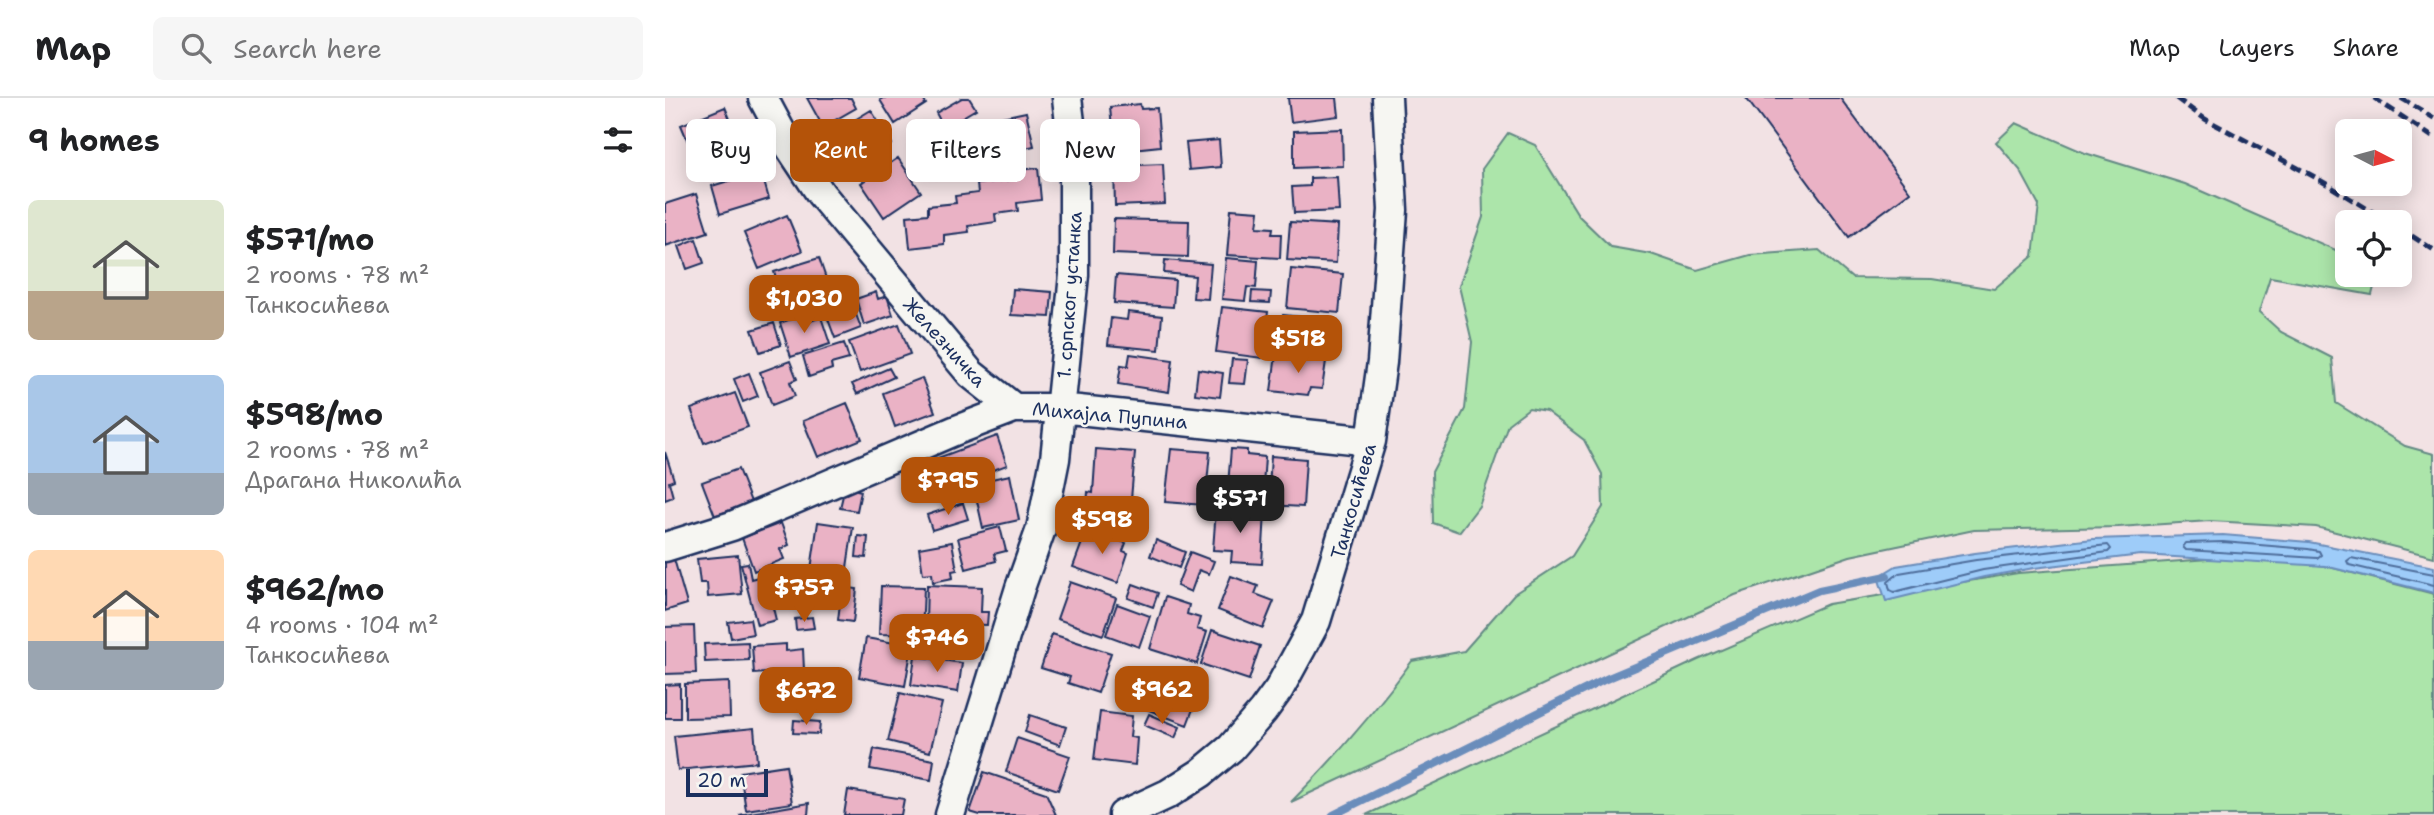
<!DOCTYPE html>
<html lang="en">
<head>
<meta charset="utf-8">
<style>
  body { margin:0; font-family:"Shantell Sans",sans-serif; background:#f6f6f6; color:#202124; height:100vh; display:flex; flex-direction:column; font-size:26px; white-space:nowrap }
  * { box-sizing:border-box; margin:0 }
  p { font-size:23px; color:#757577 }
  .icon { flex:none; width:38px; height:38px; fill:none; stroke:currentColor; stroke-width:2; stroke-linecap:round; stroke-linejoin:round }
  .map { position:relative; flex:1; overflow:hidden }
  .details { display:flex; flex-direction:column; background:#fff; width:665px }
  .details>* { flex:none }
  .top-card { position:absolute; left:21px; top:21px; width:665px; height:63px; display:flex; gap:14px }
  .needle { width:46px; rotate:96deg }
  .controls { position:absolute; left:1670px; top:21px; display:grid; gap:14px }
  .controls a { display:grid; place-items:center; width:77px; height:77px; border-radius:10px; background:#fff; box-shadow:0 4px 18px #0003; font-size:35px }
  .scale { position:absolute; left:21px; bottom:18px; width:82px; box-sizing:border-box; padding-left:7px; border:4px solid #1b2f5e; border-top:0; font-size:19px; line-height:24px; white-space:nowrap; color:#1b2f5e; -webkit-text-stroke:5px #f6f6f2; paint-order:stroke }
  .price { position:absolute; translate:-50% -60px; padding:0 16px; border-radius:14px; background:#b45309; color:#fff; font-size:23px; line-height:46px; filter:drop-shadow(0 2px 4px #0008) }
  .price::after { content:''; position:absolute; left:50%; top:42px; width:21px; height:16px; margin-left:-10px; background:inherit; clip-path:polygon(0 0,100% 0,50% 100%) }
  .price.current { background:#222; color:#fff }
  ul { padding:0; list-style:none }
  li { display:flex; align-items:center; gap:21px; height:175px; padding:0 28px }
  li span { display:grid; place-items:center; flex:none; width:196px; height:140px; border-radius:10px; color:#555 }
  li>.icon { margin-inline-start:auto }
  span .icon { width:84px; height:84px; fill:#fffc; stroke-width:1 }
  li b { font-size:30px }
  h2 { display:flex; justify-content:space-between; align-items:center; height:84px; padding:0 28px; font-size:30px }
  .chip { padding:0 24px; border-radius:10px; background:#fff; box-shadow:0 4px 18px #0003; font-size:24px; line-height:63px }
  .chip.current { background:#b45309; color:#fff }
  header { display:flex; align-items:center; gap:42px; box-sizing:border-box; height:98px; padding:0 35px; background:#fff; border-bottom:2px solid #e0e0e0 }
  header strong { font-size:33px }
  nav { display:flex; gap:38px; margin-inline-start:auto; font-size:24px }
  .search { width:490px; height:63px; background:#f6f6f6; display:flex; align-items:center; gap:18px; box-sizing:border-box; padding:0 24px; border-radius:10px; color:#757577; font-size:26px }
  main { display:flex; flex:1; min-height:0 }
  .map>svg:first-child { display:block }
  .green { fill:#ace5aa; stroke:#648a84; stroke-width:2 }
  .water { fill:#9eccf9; stroke:#6a8dbb; stroke-width:2 }
  .lines { fill:none; stroke-linecap:round; stroke-linejoin:round }
  .shore { stroke:#4f6e9c; stroke-width:2 }
  .stream { stroke:#6a8dbb; stroke-width:8 }
  .building { fill:#eab2c5; stroke:#1b2f5e; stroke-width:2 }
  .minor-casing { stroke:#1b2f5e; stroke-width:33 }
  .minor { stroke:#f6f6f2; stroke-width:28 }
  .rail { stroke:#1b2f5e; stroke-width:5; stroke-dasharray:10 5; stroke-linecap:butt }
  .labels { text-anchor:middle; stroke-width:5; stroke-linejoin:round; paint-order:stroke }
  .street-label { font-size:19px; fill:#1b2f5e; stroke:#f6f6f2 }
</style>
</head>
<body>
<header>
<strong>Map</strong>
<div class="search"><svg class="icon" aria-label="search" viewBox="0 0 24 24"><circle cx="10" cy="10" r="6"/><path d="M15 15l6 6"/></svg>Search here</div>
<nav><a>Map</a><a>Layers</a><a>Share</a></nav>
</header>
<main>
<section class="details">
<h2>9 homes<svg class="icon" aria-label="filters" viewBox="0 0 24 24"><path d="M4 7h16M4 17h16"/><circle cx="9" cy="7" r="2"/><circle cx="15" cy="17" r="2"/></svg></h2>
<ul>
<li><span style="background:linear-gradient(#dfe7d0 65%,#b9a48a 0)"><svg class="icon" aria-label="home" viewBox="0 0 24 24"><path d="M3 11l9-7 9 7M6 9v11h12V9"/></svg></span><div><b>$571/mo</b><p>2 rooms · 78 m²</p><p>Танкосићева</p></div></li>
<li><span style="background:linear-gradient(#a9c7e8 70%,#9aa5b1 0)"><svg class="icon" aria-label="home" viewBox="0 0 24 24"><path d="M3 11l9-7 9 7M6 9v11h12V9"/></svg></span><div><b>$598/mo</b><p>2 rooms · 78 m²</p><p>Драгана Николића</p></div></li>
<li><span style="background:linear-gradient(#ffd9b3 65%,#9aa5b1 0)"><svg class="icon" aria-label="home" viewBox="0 0 24 24"><path d="M3 11l9-7 9 7M6 9v11h12V9"/></svg></span><div><b>$962/mo</b><p>4 rooms · 104 m²</p><p>Танкосићева</p></div></li>
</ul>
</section>
<div class="map">
<svg width="1769" height="717" viewBox="0 0 1769 717">
  <rect width="100%" height="100%" fill="#f2e2e4"/>
  <filter id="ink" filterUnits="userSpaceOnUse"><feTurbulence type="fractalNoise" baseFrequency=".0143" numOctaves="2"/><feDisplacementMap in="SourceGraphic" scale="14" xChannelSelector="R" yChannelSelector="G"/><feConvolveMatrix kernelMatrix="1 2 1 2 8 2 1 2 1" color-interpolation-filters="sRGB"/></filter>
  <g filter="url(#ink)">
    <path class="green" d="M1351 25 1420 55 1520 86 1682 157V177H1712L1707 197 1605 179 1594 214 1616 234 1667 260 1671 305 1740 348 1769 356V459L1651 429 1545 423 1453 429 1309 432 1185 458 1070 497 626 704C670 660 710 614 747 563L799 553 849 496 907 458 938 409 937 376 919 342 881 313 864 310 843 326 814 408 794 434 768 425 767 374 800 311 807 244 794 188 818 119 817 71 843 35 870 47 914 118 946 149 986 156 1032 172 1085 157 1154 152 1187 180 1267 181 1329 191 1368 158 1374 107 1355 72 1331 44Z
      M1585 458 1660 468 1769 496V717H701L1033 562 1163 506 1353 475Z"/>
    <path class="water" d="M1558 437 1644 444 1769 469V495L1660 468 1476 457 1369 470 1319 479 1221 503 1213 479 1231 468 1310 455 1428 441Z"/>
    <g class="lines">
      <path class="shore" d="M1558 444 1643 451 1654 453 1656 457 1652 460 1521 452 1518 449 1521 445Z
        M1443 447 1446 451 1443 454 1318 472 1229 494 1225 492 1223 484 1234 475 1311 462Z
        M1769 476 1686 460 1682 463 1684 467 1769 487"/>
      <path class="stream" d="M668 717 941 581 1154 492 1222 478"/>
    </g>
    <path class="building" d="M142 0H186L191 10 158 29Z
      M218 0H257L261 6 230 26 215 2Z
      M297 0H304L311 11 279 30 271 15Z
      M623 0H672L674 18 626 24Z
      M1081 0H1175L1245 94 1184 139Z
      M475 6 476 11 492 10 495 48 449 53 445 9Z
      M60 9 75 45 31 63 16 27Z
      M206 12 227 46 186 71 165 37Z
      M361 14 369 48 322 59 316 32 329 30 327 21Z
      M677 31 678 68 629 70V33Z
      M554 42 556 69 524 72 521 45Z
      M277 43 293 68 272 81 256 56Z
      M233 60 256 94 219 119 196 85Z
      M498 66 500 106 450 108 449 68Z
      M373 70 376 102 352 105 353 113 330 116 331 124 303 128 304 134 279 137V146L245 150 242 118 263 116V108L291 105 290 98 313 95 312 86 343 82V73Z
      M96 73 104 101 55 116 47 88Z
      M672 79 674 113 629 115 627 89 645 88V80Z
      M31 96 43 134 0 148V106Z
      M566 111 594 113 592 129 608 130 607 136H616L615 160 562 157Z
      M122 117 137 153 94 171 79 135Z
      M449 121 524 123 523 159 448 156Z
      M625 124 673 127 671 165 622 162Z
      M31 141 39 165 22 171 14 148Z
      M154 160 169 204 123 219 109 174Z
      M561 160 593 163 591 190 582 189 580 203 557 201Z
      M500 162 546 166 543 201 528 200 530 178 499 175Z
      M626 171 678 176 674 215 622 210Z
      M451 177 510 182 508 209 449 205Z
      M348 191 387 194 385 219 346 217Z
      M587 193 606 194 605 205 586 204Z
      M211 194 213 201 222 198 228 217 199 227 191 201Z
      M186 203 196 230 170 240 160 213Z
      M557 209 603 214 597 260 551 254Z
      M463 214 497 218 494 252 443 247 446 220 462 222Z
      M140 216 143 224 156 219 165 246 126 259 115 225Z
      M618 217 670 223 666 260 614 254Z
      M109 225 116 247 95 254 87 232Z
      M234 226 245 256 195 274 184 244Z
      M179 245 184 261 166 266 167 271 144 279 138 258Z
      M465 256 508 262 504 294 453 286 456 267 463 268Z
      M611 257 661 263 657 291 645 290 643 297 606 293Z
      M567 261 583 262 580 286 564 285Z
      M125 263 132 281 125 284 130 298 107 307 95 274Z
      M224 270 229 279 192 296 187 286Z
      M533 271 558 275 555 299 530 296Z
      M84 275 93 298 78 304 69 281Z
      M257 280 270 314 230 329 218 295Z
      M70 295 83 329 39 345 26 311Z
      M182 305 197 341 153 359 138 323Z
      M332 338 342 367 261 397 251 368Z
      M431 351 470 354 464 425 421 422 423 394 428 395Z
      M506 351 545 354 540 407 500 404Z
      M566 351 582 352V357L600 359 597 402 562 399Z
      M0 354 9 382 4 384 8 399 0 402Z
      M606 358 641 361 638 409 603 407Z
      M73 371 86 404 50 418 37 384Z
      M345 377 354 422 318 430 308 385Z
      M180 389 196 393 192 413 175 410Z
      M298 405 303 421 267 432 262 417Z
      M551 411 600 414 597 466 566 464 567 453 548 452Z
      M153 424 188 429 180 483 145 478Z
      M116 425 124 447 115 451 119 461 89 473 77 440Z
      M335 429 341 453 329 456 331 463 301 471 293 440Z
      M422 431 461 445 458 453 463 455 453 485 408 469Z
      M193 438 203 439 201 460 191 459Z
      M491 442 520 454 514 470 485 458Z
      M287 444 292 472 287 473 288 480 268 484 267 475 258 476 254 450Z
      M525 454 549 463 544 476 534 472 526 494 512 488Z
      M73 457 77 496 43 499 42 485H35L32 461Z
      M9 461 22 506 0 513V463Z
      M83 465 86 481 100 477 111 522 92 527 76 466Z
      M566 478 593 488 590 496 609 503 598 530 553 512Z
      M405 484 451 500 438 537 392 521Z
      M468 486 493 495 488 509 463 500Z
      M262 487 317 489 316 514H323L322 527 261 525Z
      M216 488 259 489 257 537 214 536Z
      M177 489 192 491 188 524 173 522Z
      M500 499 524 507 522 516 535 520 532 531 542 534 532 566 485 551Z
      M452 506 485 518 474 549 441 537Z
      M147 519 149 530 131 532 130 521Z
      M85 521 88 536 66 540 63 524Z
      M29 528 31 575 0 576V529Z
      M547 532 595 548 584 582 536 566Z
      M387 536 446 555 433 595 403 585 405 579 376 570Z
      M201 540 247 548 240 588 194 579Z
      M83 544 84 562 40 564 39 546Z
      M121 546V553L138 551 139 572 89 576 87 548Z
      M250 558 297 565 293 594 246 587Z
      M495 574 536 590 522 627 481 611Z
      M64 584 65 619 20 620V586Z
      M15 586V620H0V587Z
      M235 595 277 605 265 654 223 643Z
      M435 614 467 618 465 639 472 640 470 667 429 662Z
      M484 616 515 629 510 640 479 627Z
      M365 617 401 629 395 647 360 634Z
      M129 622 155 624 154 636 128 635Z
      M89 630 92 664 13 672 9 638Z
      M352 640 405 658 393 692 341 674Z
      M209 651 269 662 266 682 205 671Z
      M121 667 127 705 81 712 75 674Z
      M319 674 381 695 391 717H315L305 714Z
      M183 692 239 701 236 717H179Z
      M144 705 143 717H74Z"/>
    <g class="lines">
      <defs>
        <path id="minor" d="M98 0 122 45 156 96 306 276 349 310
          M0 449 67 428 289 333 349 310H395L706 343
          M285 717 355 490 376 431 390 361 409 177V57L402 0
          M458 717 503 696 536 675 566 650 598 613 614 591 651 523 706 343 717 264 728 112 722 0"/>
      </defs>
      <use href="#minor" class="minor-casing"/>
      <use href="#minor" class="minor"/>
      <path class="rail" d="M1511 0 1540 21 1650 79 1724 124
        M1709 0 1769 40
        M1736 0 1769 20
        M1734 130 1769 152"/>
    </g>
  </g>
  <g class="labels">
    <g class="street-label">
      <text transform="translate(404 197) rotate(-86)" y="7">1. српског устанка</text>
      <text transform="translate(280 244) rotate(48)" y="7">Железничка</text>
      <text transform="translate(445 317) rotate(5)" y="7">Михајла Пупина</text>
      <text transform="translate(688 403) rotate(-74)" y="7">Танкосићева</text>
    </g>
  </g>
</svg>
<div class="controls">
<a><svg class="needle" viewBox="-14 -14 28 28"><path d="M0-13l5 13h-10z" fill="#e53935"/><path d="M0 13l5-13h-10z" fill="#757577"/></svg></a>
<a><svg class="icon" aria-label="locate" viewBox="0 0 24 24"><circle cx="12" cy="12" r="6"/><path d="M12 2v4M12 18v4M2 12h4M18 12h4"/></svg></a>
</div>
<div class="scale">20 m</div>
<b class="price" style="left:139px;top:237px">$1,030</b>
<b class="price" style="left:633px;top:277px">$518</b>
<b class="price" style="left:283px;top:419px">$795</b>
<b class="price current" style="left:575px;top:437px">$571</b>
<b class="price" style="left:437px;top:458px">$598</b>
<b class="price" style="left:139px;top:526px">$757</b>
<b class="price" style="left:272px;top:576px">$746</b>
<b class="price" style="left:497px;top:628px">$962</b>
<b class="price" style="left:141px;top:629px">$672</b>
<div class="top-card">
<a class="chip">Buy</a>
<a class="chip current">Rent</a>
<a class="chip">Filters</a>
<a class="chip">New</a>
</div>
</div>
</main>
</body>
</html>
